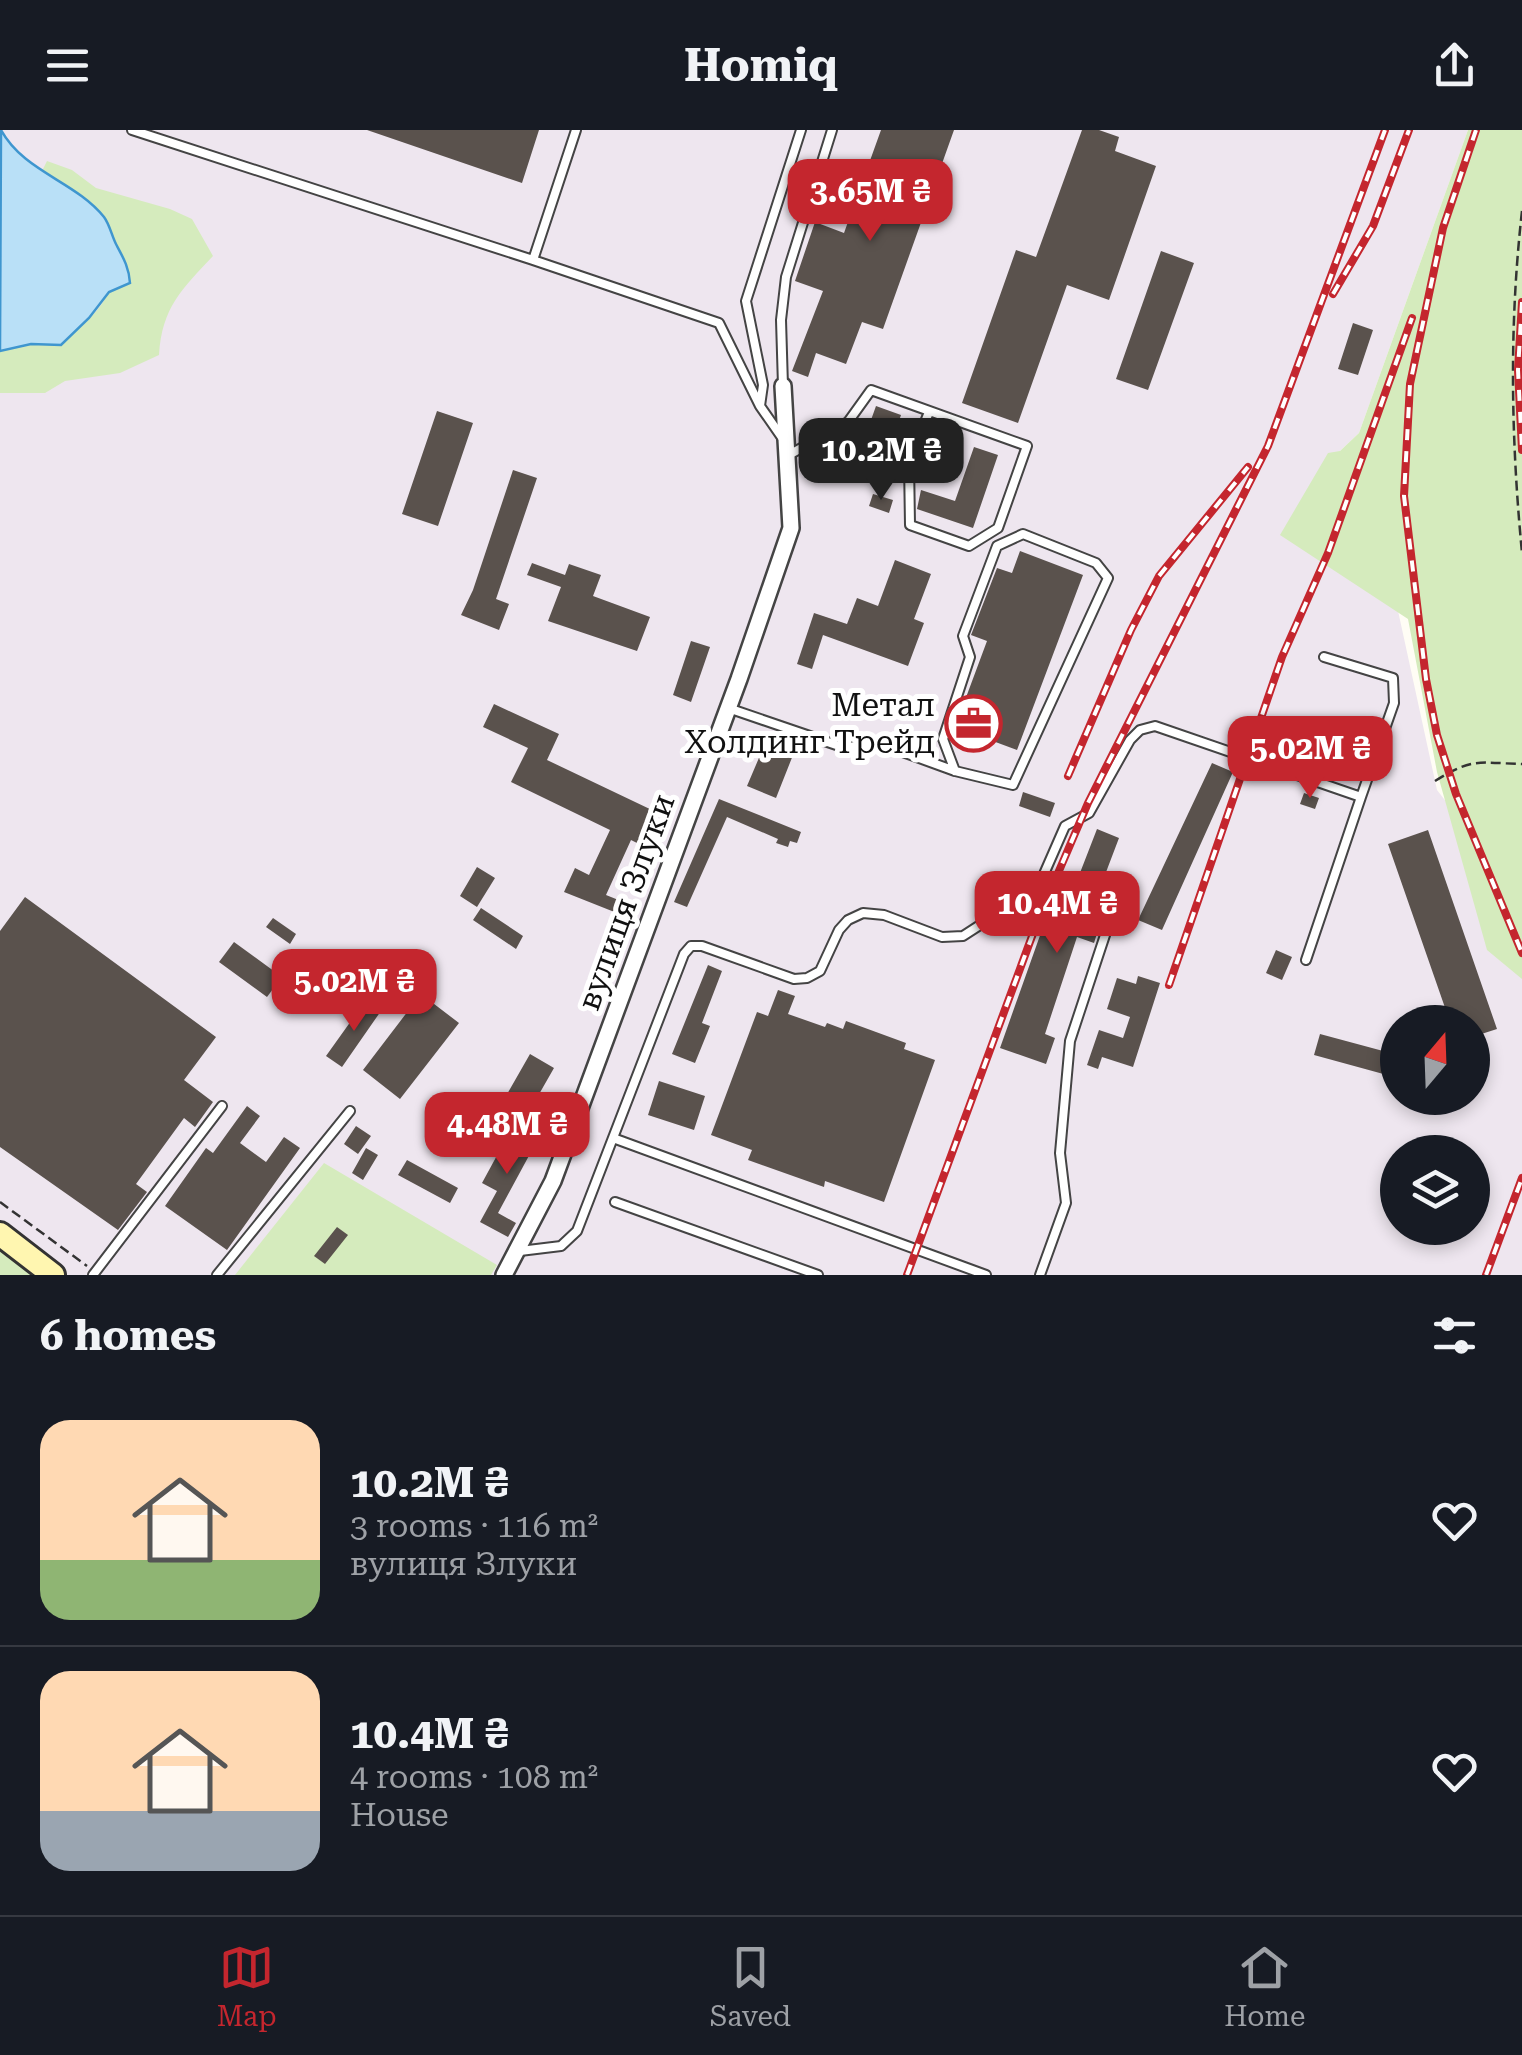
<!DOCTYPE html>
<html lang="en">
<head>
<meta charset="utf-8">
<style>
  body { margin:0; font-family:"Roboto Serif",serif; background:#20242c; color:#f1f3f6; height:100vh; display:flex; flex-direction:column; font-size:38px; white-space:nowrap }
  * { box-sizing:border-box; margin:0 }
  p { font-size:32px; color:#9ea1a6 }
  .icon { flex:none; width:55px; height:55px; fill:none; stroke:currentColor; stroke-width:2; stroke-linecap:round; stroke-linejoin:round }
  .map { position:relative; height:1145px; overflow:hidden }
  .drawer { display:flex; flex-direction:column; background:#171b24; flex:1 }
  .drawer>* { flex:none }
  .needle { width:65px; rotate:19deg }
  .tools { position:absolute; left:1380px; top:875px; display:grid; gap:20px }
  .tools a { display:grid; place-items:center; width:110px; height:110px; border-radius:50%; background:#171b24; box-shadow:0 5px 15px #0003; font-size:50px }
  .price { position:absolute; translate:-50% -85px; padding:0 22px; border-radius:20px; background:#c4262e; color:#fff; font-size:32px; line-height:65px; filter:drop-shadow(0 2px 5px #0008) }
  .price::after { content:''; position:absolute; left:50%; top:60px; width:30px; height:22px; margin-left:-15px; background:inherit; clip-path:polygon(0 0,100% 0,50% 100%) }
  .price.on { background:#222; color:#fff }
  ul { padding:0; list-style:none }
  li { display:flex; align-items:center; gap:30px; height:250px; padding:0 40px }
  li+li { border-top:2px solid #363941 }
  li span { display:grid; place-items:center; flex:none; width:280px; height:200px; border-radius:30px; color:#555 }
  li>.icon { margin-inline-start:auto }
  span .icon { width:120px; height:120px; fill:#fffc; stroke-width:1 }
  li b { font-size:42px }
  h2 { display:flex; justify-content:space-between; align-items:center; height:120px; padding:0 40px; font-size:42px }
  header { display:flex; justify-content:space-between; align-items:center; height:130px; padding:0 40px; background:#171b24; font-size:45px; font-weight:700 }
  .dock { display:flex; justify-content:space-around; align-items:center; height:140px; border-top:2px solid #363941; background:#171b24; font-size:28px; color:#9ea1a6 }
  .dock a { display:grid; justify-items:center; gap:5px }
  .dock .on { color:#c4262e }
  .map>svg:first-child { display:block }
  .industrial { fill:#eee6ef; fill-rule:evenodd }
  .green { fill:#d5ebbd }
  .water { fill:#b9e0f7; stroke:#3f96cf; stroke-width:2.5 }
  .building { fill:#5a524d }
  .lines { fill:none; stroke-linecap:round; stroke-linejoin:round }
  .lane-casing { stroke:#444; stroke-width:12 }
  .street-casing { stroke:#444; stroke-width:20 }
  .secondary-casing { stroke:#333; stroke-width:28 }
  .path { stroke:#333; stroke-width:2.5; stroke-dasharray:10 5; stroke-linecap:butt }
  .lane { stroke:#fff; stroke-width:8 }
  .street { stroke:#fff; stroke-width:15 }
  .secondary { stroke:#fff6b0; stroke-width:22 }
  .rail-casing { stroke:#c4262e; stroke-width:8 }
  .rail { stroke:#fff; stroke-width:4; stroke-dasharray:11; stroke-linecap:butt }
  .labels { text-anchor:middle; stroke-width:10; stroke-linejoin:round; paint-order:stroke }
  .poi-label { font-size:32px; fill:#111; stroke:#fff; text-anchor:end }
  .street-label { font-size:32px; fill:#111; stroke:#fff }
</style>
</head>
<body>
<header><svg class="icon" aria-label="menu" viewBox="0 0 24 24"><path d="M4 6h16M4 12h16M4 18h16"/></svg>Homiq<svg class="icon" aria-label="share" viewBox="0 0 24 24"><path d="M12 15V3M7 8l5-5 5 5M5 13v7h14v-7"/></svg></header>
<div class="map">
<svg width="1522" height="1145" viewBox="0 0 1522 1145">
  <rect width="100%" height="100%" fill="#fffdf5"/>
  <path class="industrial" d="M0 0H1468L1359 303 1340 321 1395 467 1437 660 1522 769V1145H0ZM1398 892H1472V968H1398ZM1398 1022H1472V1098H1398Z"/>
  <path class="green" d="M1468 0H1522V849L1487 820 1437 642 1408 489 1280 405 1328 323 1340 321 1359 303Z
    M47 31 72 40 96 58 170 79 192 89 213 126C182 159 162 177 159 225L120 243 65 251 45 263H0V221L31 213 61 215C77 200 99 183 108 163 116 144 116 103 104 87 88 67 63 54 42 41Z
    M324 1033 497 1135 491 1145H235Z
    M0 1117 37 1145H0Z"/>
  <path class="water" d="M1 0C24 42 75 51 104 87 110 95 112 107 117 116 124 129 129 138 130 153L109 162 89 188 61 215 31 214 0 221Z"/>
  <path class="building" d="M367 0H539L522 53Z
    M881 0H954L883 199 862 192 846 234 816 223 808 247 792 241 823 161 795 151 815 92 844 103Z
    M1082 0H1099L1119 7 1115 21 1156 36 1109 170 1067 155 1018 293 962 273 1016 120 1036 127Z
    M1161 121 1194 133 1148 260 1116 249Z
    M1353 193 1373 200 1358 245 1338 239Z
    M876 276 901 285 887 326 872 321 882 294 871 290Z
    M437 281 473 293 438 396 402 384Z
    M974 317 998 325 973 398 917 379 921 360 955 371Z
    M513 340 537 348 496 469 509 474 499 500 461 485 473 460Z
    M873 364 893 370 889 383 869 376Z
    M1020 421 1083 445 1017 620 955 597 987 511 971 505 997 438 1012 443Z
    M895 430 931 444 914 489 924 493 908 536 823 505 812 539 797 534 814 483 847 494 857 468 878 476Z
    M532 433 565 445 569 434 601 445 593 466 650 487 637 521 548 491 561 457 527 445Z
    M691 511 710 517 691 572 673 565Z
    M494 574 559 604 547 630 654 681 639 714 631 710 606 765 631 775 627 787 564 762 575 738 589 745 610 700 511 652 528 618 483 597Z
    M767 609 795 620 776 668 747 656Z
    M1212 633 1233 642 1162 800 1138 790Z
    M1023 662 1055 673 1050 687 1019 676Z
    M1304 663 1319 668 1315 679 1300 674Z
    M719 669 801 702 797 713 790 711 788 717 776 713 778 709 727 687 687 777 674 772Z
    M1097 699 1119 708 1100 758 1095 756 1084 785 1101 791 1094 813 1077 807 1045 904 1055 908 1046 934 1000 918 1043 797 1050 799 1070 745 1078 748Z
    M1428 700 1497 899 1472 907V892H1450L1388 714Z
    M477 737 495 748 477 777 460 766Z
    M25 767 216 907 184 950 213 972 195 997 184 988 136 1054 147 1062 118 1100 0 1017V801Z
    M481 778 523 806 516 819 473 790Z
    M273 788 296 804 290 814 266 797Z
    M234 812 282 847 267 867 219 832Z
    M1276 820 1292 827 1282 850 1266 843Z
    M708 835 722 841 702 893 710 896 695 933 672 924Z
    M1138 846 1160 853 1133 937 1102 927 1098 939 1087 935 1099 900 1123 908 1130 887 1107 879 1117 848 1136 854Z
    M778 860 795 866 788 884 825 897 827 893 843 899 846 891 906 913 904 919 935 930 884 1072 825 1051 824 1057 748 1030 752 1020 711 1005 757 882 768 886Z
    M421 864 459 893 400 969 363 940Z
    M374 872 383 878 342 937 326 926 361 877 368 882Z
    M1320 904 1398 925V948L1314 925Z
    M530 924 554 938 526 987 502 973Z
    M659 951 705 966 694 1000 648 985Z
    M247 976 260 986 240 1013 266 1032 284 1007 300 1018 227 1120 165 1076 206 1018 213 1023Z
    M356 996 371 1006 358 1024 344 1014Z
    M513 996 538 1009 498 1083 516 1093 508 1107 480 1092 497 1061 482 1053Z
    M366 1018 378 1025 363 1050 352 1043Z
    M407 1030 458 1058 450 1073 398 1045Z
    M337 1097 348 1105 325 1134 314 1126Z"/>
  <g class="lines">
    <defs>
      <path id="lane" d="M132 0 533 130 576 0
        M533 130 719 193 760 276
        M783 256 781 190 786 147 832 0
        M783 309 760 276 763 255 746 171 801 0
        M787 326 848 292 871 260 1027 316 998 398 969 416 910 395 909 332 929 282
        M1324 527 1393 548 1394 573 1361 667
        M728 578 845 618 875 612 955 641 1013 655 1108 448 1096 433 1023 404 997 416 963 506 970 527 943 609 955 641
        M613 1008 986 1145
        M615 1072 818 1145
        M520 1121 561 1116 577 1101 684 824 691 816H702L794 849 807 848 820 841 839 800 848 790 863 783 884 785 942 807 963 806 1031 762 1044 744 1065 696 1089 683 1130 610 1140 600 1155 596 1361 667 1306 830
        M93 1145 222 976
        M217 1145 350 981
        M1040 1145 1066 1073 1060 1023 1070 911 1108 796"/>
      <path id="street" d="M504 1145 553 1051 739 549 791 398 783 256"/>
      <path id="secondary" d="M0 1104 53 1145"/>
    </defs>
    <use href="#lane" class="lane-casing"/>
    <use href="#street" class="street-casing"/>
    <use href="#secondary" class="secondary-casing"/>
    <path class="path" d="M1522 81C1509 196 1511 308 1522 423
      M1435 651C1473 627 1479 633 1522 634
      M0 1072 87 1136"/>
    <use href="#lane" class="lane"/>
    <use href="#street" class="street"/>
    <use href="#secondary" class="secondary"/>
    <defs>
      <path id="rail" d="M1476 0 1443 98 1410 254 1404 366 1426 549 1437 605 1456 664 1522 823
        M1333 164 1373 96 1409 0
        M1522 172 1518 240 1522 320
        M1068 646 1131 500 1159 446 1248 337
        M1169 855 1282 527 1328 423 1412 188
        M907 1145 1038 790 1088 673 1268 316 1385 0
        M1486 1145 1522 1048"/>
    </defs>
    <use href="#rail" class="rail-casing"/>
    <use href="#rail" class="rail"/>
  </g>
  <defs>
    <symbol id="office-ring" viewBox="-11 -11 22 22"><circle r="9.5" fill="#fff" stroke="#c4262e" stroke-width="1.5"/><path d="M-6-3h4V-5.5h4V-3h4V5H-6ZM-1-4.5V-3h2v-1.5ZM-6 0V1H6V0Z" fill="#c4262e"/></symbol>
  </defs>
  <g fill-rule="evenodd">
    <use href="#office-ring" x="942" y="562" width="63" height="63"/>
  </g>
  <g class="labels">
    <g class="poi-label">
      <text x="935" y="586">Метал<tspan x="935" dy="37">Холдинг Трейд</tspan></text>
    </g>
    <g class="street-label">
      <text transform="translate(626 772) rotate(-70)" y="11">вулиця Злуки</text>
    </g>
  </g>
</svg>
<div class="tools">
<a><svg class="needle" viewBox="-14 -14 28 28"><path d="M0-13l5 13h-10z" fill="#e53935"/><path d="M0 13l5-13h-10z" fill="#9ea1a6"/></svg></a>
<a><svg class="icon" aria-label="layers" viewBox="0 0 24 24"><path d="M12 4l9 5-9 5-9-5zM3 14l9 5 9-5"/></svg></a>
</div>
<b class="price" style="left:870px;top:114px">3.65M ₴</b>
<b class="price on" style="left:881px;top:373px">10.2M ₴</b>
<b class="price" style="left:1310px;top:671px">5.02M ₴</b>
<b class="price" style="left:1057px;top:826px">10.4M ₴</b>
<b class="price" style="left:354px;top:904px">5.02M ₴</b>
<b class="price" style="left:507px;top:1047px">4.48M ₴</b>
</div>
<section class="drawer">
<h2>6 homes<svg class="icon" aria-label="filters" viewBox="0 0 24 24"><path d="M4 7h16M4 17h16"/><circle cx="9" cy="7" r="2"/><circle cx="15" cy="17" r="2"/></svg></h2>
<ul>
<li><span style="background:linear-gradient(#ffd9b3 70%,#8fb573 0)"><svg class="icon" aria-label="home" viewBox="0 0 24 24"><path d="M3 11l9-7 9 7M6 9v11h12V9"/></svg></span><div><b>10.2M ₴</b><p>3 rooms · 116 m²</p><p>вулиця Злуки</p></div><svg class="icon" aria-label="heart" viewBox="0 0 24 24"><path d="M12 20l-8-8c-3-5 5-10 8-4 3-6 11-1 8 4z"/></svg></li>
<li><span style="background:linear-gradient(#ffd9b3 70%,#9aa5b1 0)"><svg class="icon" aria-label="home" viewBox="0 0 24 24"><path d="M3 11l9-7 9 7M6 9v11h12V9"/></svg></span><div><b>10.4M ₴</b><p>4 rooms · 108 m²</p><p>House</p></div><svg class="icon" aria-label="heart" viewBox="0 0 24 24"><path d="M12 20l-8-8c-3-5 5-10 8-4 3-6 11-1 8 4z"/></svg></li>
</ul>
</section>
<nav class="dock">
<a class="on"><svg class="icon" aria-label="map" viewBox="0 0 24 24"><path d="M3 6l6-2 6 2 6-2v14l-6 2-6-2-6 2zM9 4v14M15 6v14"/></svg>Map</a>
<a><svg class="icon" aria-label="saved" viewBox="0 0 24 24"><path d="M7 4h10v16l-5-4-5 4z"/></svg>Saved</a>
<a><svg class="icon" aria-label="home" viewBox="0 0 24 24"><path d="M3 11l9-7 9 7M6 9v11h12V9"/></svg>Home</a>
</nav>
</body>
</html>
